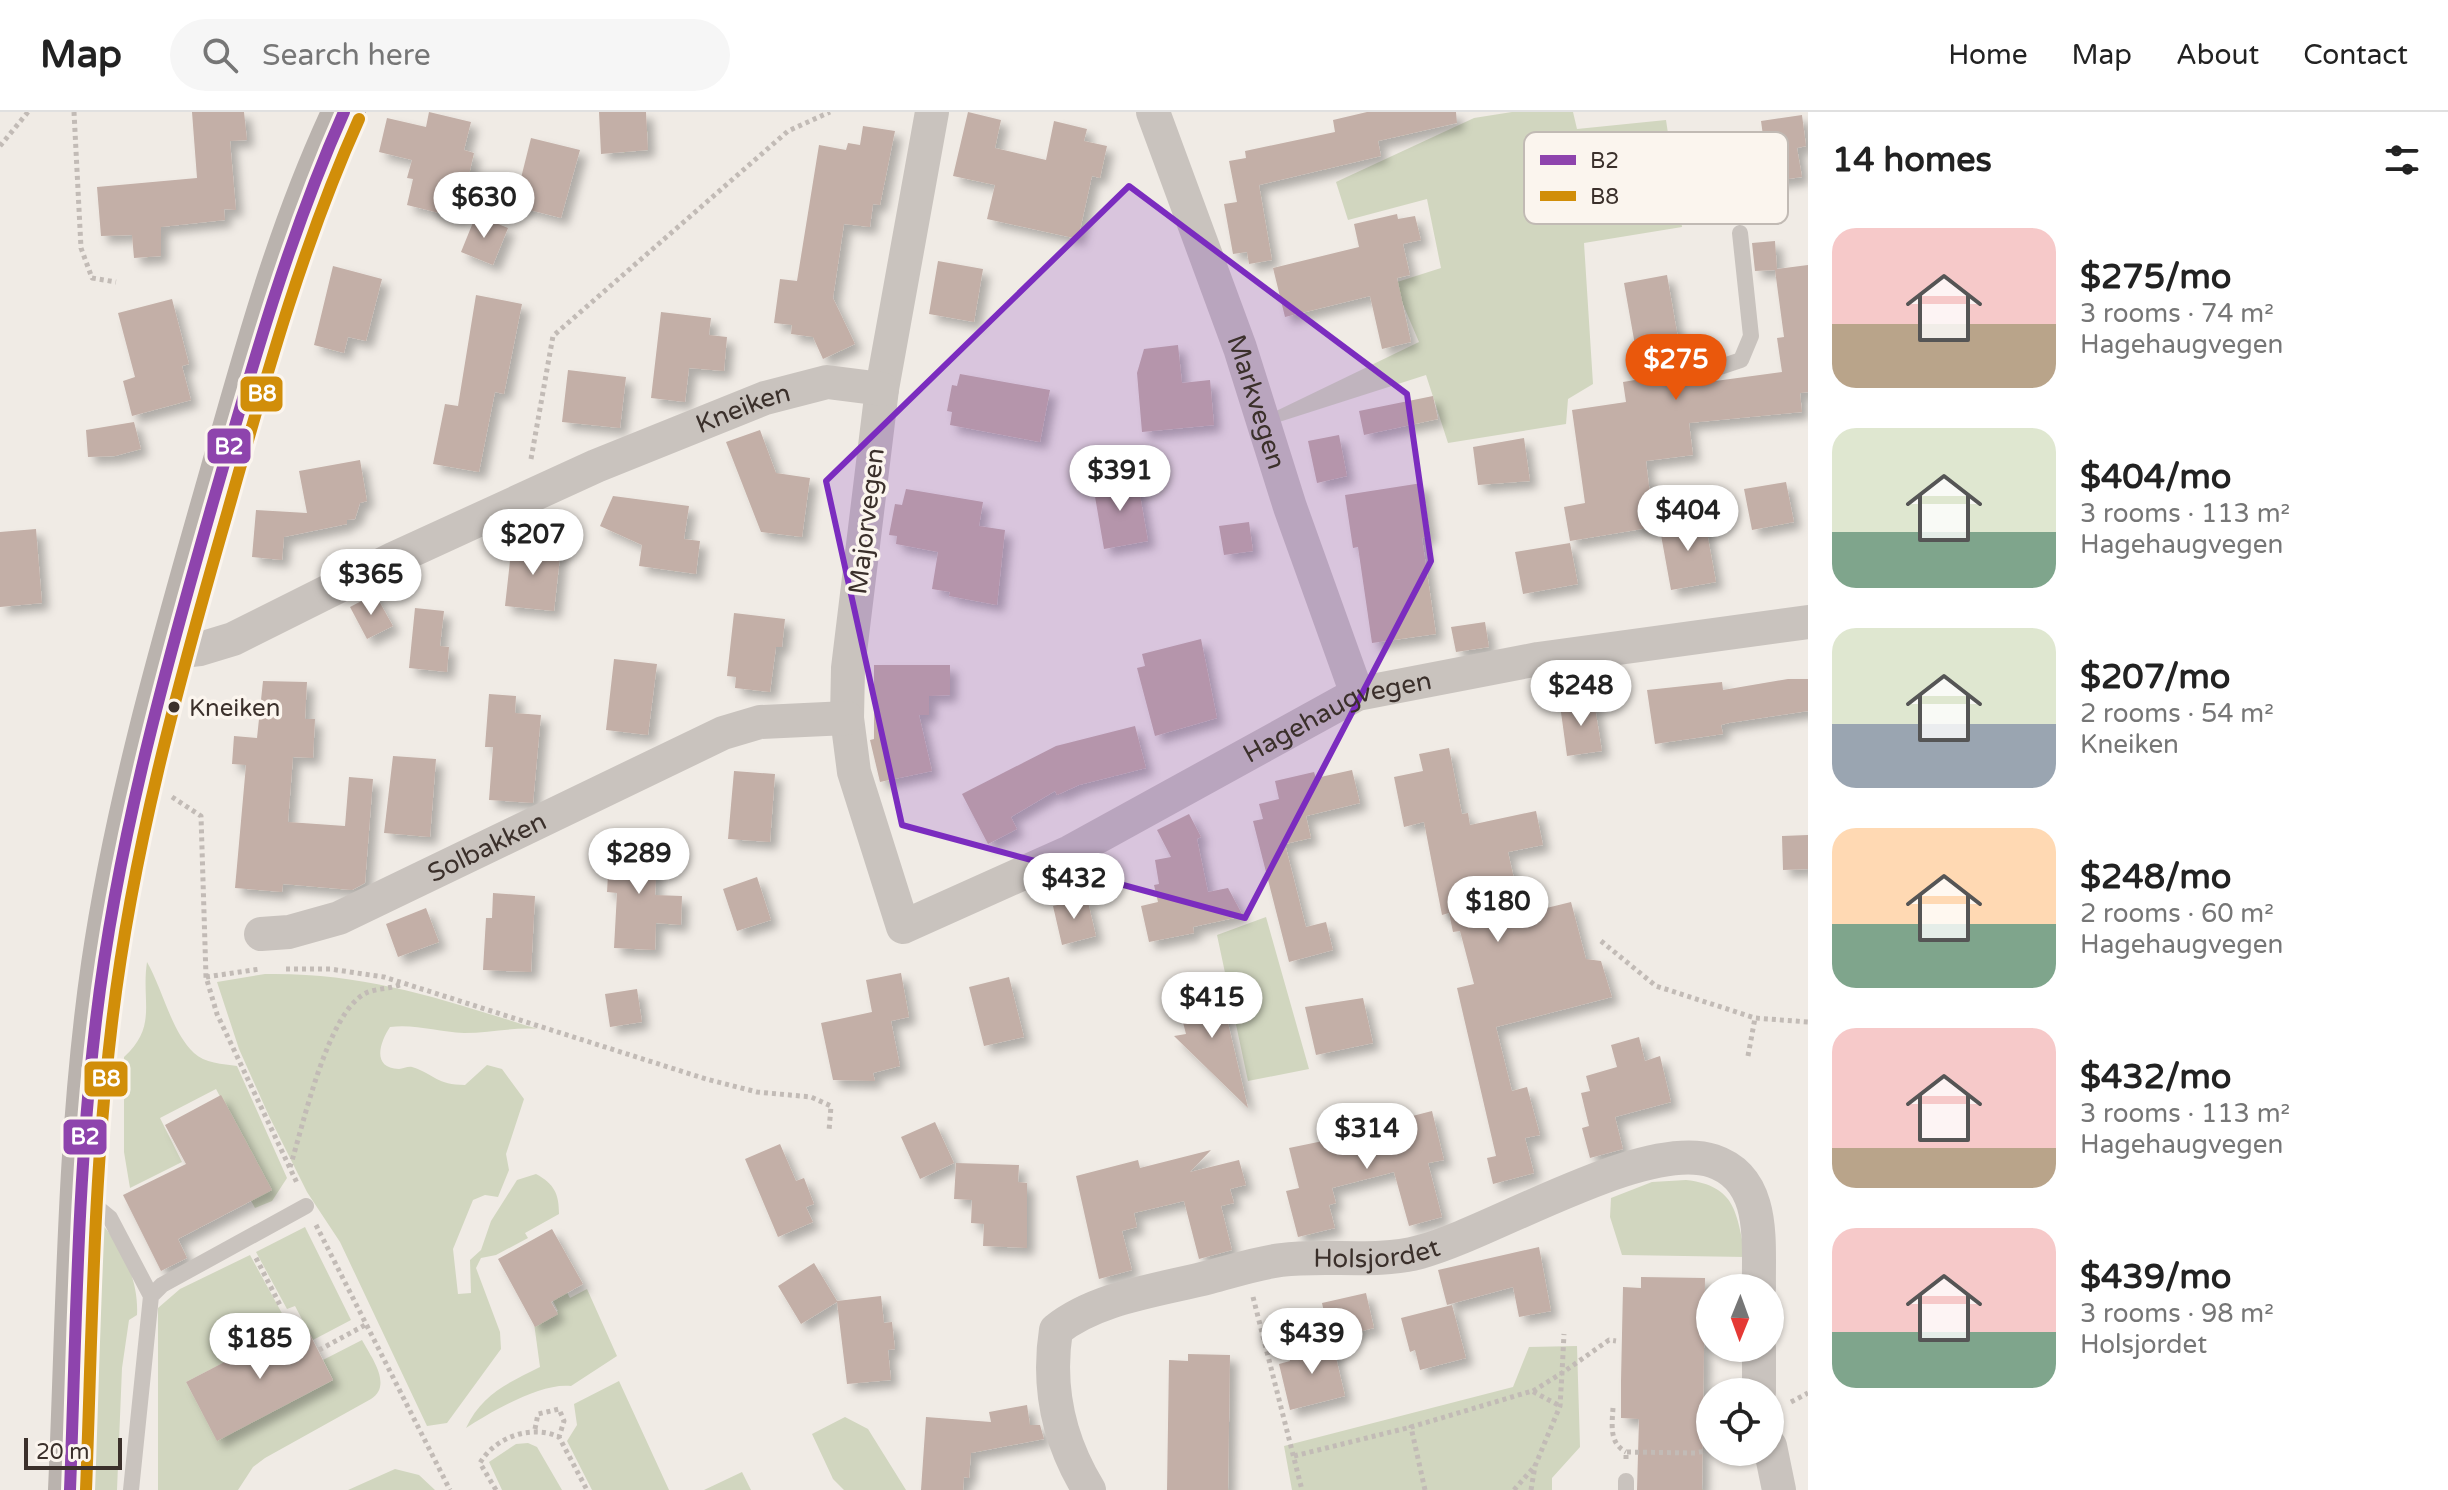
<!DOCTYPE html>
<html lang="en">
<head>
<meta charset="utf-8">
<style>
  body { margin:0; font-family:"Varela Round",sans-serif; background:#f6f6f6; color:#222; height:100vh; display:flex; flex-direction:column; font-size:30px; white-space:nowrap }
  * { box-sizing:border-box; margin:0 }
  p { font-size:26px; color:#767676 }
  .icon { flex:none; width:44px; height:44px; fill:none; stroke:currentColor; stroke-width:2; stroke-linecap:round; stroke-linejoin:round }
  .map { position:relative; flex:1; overflow:hidden }
  .drawer { display:flex; flex-direction:column; background:#fff; width:640px }
  .drawer>* { flex:none }
  .needle { width:52px; rotate:181deg }
  .buttons { position:absolute; left:1696px; top:1162px; display:grid; gap:16px }
  .buttons a { display:grid; place-items:center; width:88px; height:88px; border-radius:50%; background:#fff; box-shadow:0 2px 6px #0004; font-size:40px }
  .scale { position:absolute; left:24px; bottom:20px; width:98px; box-sizing:border-box; padding-left:8px; border:4px solid #3b302b; border-top:0; font-size:22px; line-height:28px; white-space:nowrap; color:#3b302b; -webkit-text-stroke:6px #fbf5ee; paint-order:stroke }
  .price { position:absolute; translate:-50% -68px; padding:0 18px; border-radius:28px; background:#fff; color:#222; font-size:26px; line-height:52px; filter:drop-shadow(0 2px 4px #0008) }
  .price::after { content:''; position:absolute; left:50%; top:48px; width:24px; height:18px; margin-left:-12px; background:inherit; clip-path:polygon(0 0,100% 0,50% 100%) }
  .price.selected { background:#ea580c; color:#fff }
  ul { padding:0; list-style:none }
  li { display:flex; align-items:center; gap:24px; height:200px; padding:0 24px }
  li span { display:grid; place-items:center; flex:none; width:224px; height:160px; border-radius:24px; color:#555 }
  li>.icon { margin-inline-start:auto }
  span .icon { width:96px; height:96px; fill:#fffc; stroke-width:1 }
  li b { font-size:34px }
  h2 { display:flex; justify-content:space-between; align-items:center; height:96px; padding:0 24px; font-size:34px }
  header { display:flex; align-items:center; gap:48px; box-sizing:border-box; height:112px; padding:0 40px; background:#fff; border-bottom:2px solid #e0e0e0 }
  header strong { font-size:38px }
  nav { display:flex; gap:44px; margin-inline-start:auto; font-size:28px }
  .search { width:560px; height:72px; background:#f6f6f6; display:flex; align-items:center; gap:20px; box-sizing:border-box; padding:0 28px; border-radius:44px; color:#767676; font-size:30px }
  main { display:flex; flex:1; min-height:0 }
  .map>svg:first-child { display:block }
  .green { fill:#d1d6bf }
  .building { fill:#c3afa7; filter:url(#shadow) }
  .lines { fill:none; stroke-linecap:round; stroke-linejoin:round }
  .path { stroke:#c2bbb6; stroke-width:5; stroke-dasharray:4 4; stroke-linecap:butt }
  .lane { stroke:#c9c3be; stroke-width:16 }
  .street { stroke:#c9c3be; stroke-width:34 }
  .secondary { stroke:#bab3ae; stroke-width:44 }
  .bus-1-casing { stroke:#fbf5ee; stroke-width:18 }
  .bus-2-casing { stroke:#fbf5ee; stroke-width:18 }
  .bus-1 { stroke:#8e44ad; stroke-width:12 }
  .bus-2 { stroke:#d18e09; stroke-width:12 }
  .marked { fill:#7b2cbf; fill-opacity:0.2; stroke:#7b2cbf; stroke-width:6; stroke-linejoin:round }
  .bus-dot { fill:#3b302b; stroke:#fbf5ee; stroke-width:3 }
  .labels { text-anchor:middle; stroke-width:7; stroke-linejoin:round; paint-order:stroke }
  .bus-label { font-size:24px; fill:#3b302b; stroke:#fbf5ee; text-anchor:start }
  .street-label { font-size:26px; fill:#3b302b; stroke:#fbf5ee }
  .key { fill:#fbf5ee; stroke:#c1bab4; stroke-width:2 }
  .key-label { font-size:22px; fill:#3b302b }
  .line-badge { stroke:#fbf5ee; stroke-width:3 }
  .badge-label { font-size:22px; text-anchor:middle; font-weight:bold; fill:#fff }
</style>
</head>
<body>
<header>
<strong>Map</strong>
<div class="search"><svg class="icon" aria-label="search" viewBox="0 0 24 24"><circle cx="10" cy="10" r="6"/><path d="M15 15l6 6"/></svg>Search here</div>
<nav><a>Home</a><a>Map</a><a>About</a><a>Contact</a></nav>
</header>
<main>
<div class="map">
<svg width="1808" height="1378" viewBox="0 0 1808 1378">
  <defs>
    <filter id="shadow"><feDropShadow dx="7" dy="7" stdDeviation="4" flood-color="#0004"/></filter>
  </defs>
  <rect width="100%" height="100%" fill="#f0ebe5"/>
  <path class="green" d="M1512 0H1573L1577 17 1666 8 1682 115 1584 131 1593 272 1568 287 1566 312 1448 331 1426 263 1276 311 1272 301 1419 230 1394 171 1441 156 1427 87 1348 108 1336 70 1474 6Z
    M1266 805 1309 957 1248 969 1217 823Z
    M147 850C163 878 171 919 194 941 204 951 223 952 237 954L287 1066 272 1089 255 1096 248 1083 267 1073 216 977 160 1006 182 1050 130 1076 124 1040V945C158 914 141 890 147 850Z
    M265 862C366 860 444 888 538 917 513 915 490 921 464 921 438 920 416 912 390 915 380 930 371 956 399 957 403 957 408 954 412 955 434 962 437 973 465 973L487 953 502 957 524 987 506 1042 509 1058 498 1085 485 1083 473 1088 453 1137 458 1182 471 1181 470 1148 481 1138 491 1109 517 1068 536 1062C554 1072 559 1081 559 1102L525 1121 528 1126 496 1143 481 1146 476 1156 500 1220 501 1237 447 1311 427 1314 340 1130 307 1080 269 1004 239 937 217 870Z
    M1686 1068C1737 1074 1736 1101 1746 1145L1622 1143 1610 1105 1611 1086 1652 1070Z
    M96 1106C121 1131 139 1167 137 1203L129 1208 122 1256 117 1378H88Z
    M305 1115 351 1208 313 1228 295 1194 287 1197 256 1140Z
    M250 1143 290 1216 186 1270 217 1328 333 1268 323 1248 362 1228C371 1245 393 1273 371 1287L265 1346 253 1355 238 1378H158V1196L180 1177Z
    M565 1177 570 1186 587 1177 617 1244 571 1274C542 1270 490 1300 466 1316 482 1282 508 1271 540 1255L534 1211 558 1199 551 1185Z
    M1577 1234 1580 1335 1552 1366V1378H1292L1284 1334 1513 1275 1529 1235Z
    M619 1269 669 1378H592L567 1329 577 1313 574 1292Z
    M845 1305 868 1317 906 1378H844L833 1367 812 1322Z
    M528 1331 537 1335 562 1378H502L489 1350 516 1332Z
    M395 1357 419 1363 435 1378H348Z
    M742 1360 751 1378H704Z"/>
  <path class="building" d="M192 0H244L247 28 230 29 236 98 224 97 225 108 161 115V144L134 146 132 123 101 124 97 75 197 66Z
    M429 0 471 10 464 38 474 41 459 106 407 93 413 67 407 66 412 48 379 40 387 6 426 15Z
    M599 0H646L648 38 601 42Z
    M968 0 1001 8 995 36 1046 48 1054 9 1087 17 1084 29 1107 34 1100 66 1092 64 1078 127 987 107 995 73 953 64Z
    M1367 0H1456L1457 11 1378 29 1381 44 1259 73 1272 148 1249 152 1247 140 1233 142 1224 92 1237 90 1229 49 1246 46 1245 39 1335 20 1333 8Z
    M1802 3 1806 34 1797 36 1802 65 1759 71 1755 39 1765 38 1761 9Z
    M863 14 895 19 880 93 873 92 870 115 844 112 833 186 855 232 823 247 813 225 791 222 792 213 774 211 780 167 797 169 819 33 846 38 848 31 860 33Z
    M531 26 580 38 561 106 514 94Z
    M1397 102 1398 107 1415 104 1421 128 1403 132 1410 163 1397 166 1411 230 1382 237 1370 184 1285 205 1273 156 1359 135 1354 112Z
    M476 103 508 116 493 153 461 140Z
    M1775 129 1777 157 1808 153V280L1800 281 1802 300 1689 311 1693 343 1646 349 1654 415 1570 429 1564 395 1585 391 1572 298 1626 290 1623 270 1641 267 1624 171 1667 163 1684 260 1691 259 1693 272 1782 260 1777 226 1784 225 1775 158 1755 159 1752 131Z
    M938 149 983 157 974 210 929 202Z
    M333 154 382 167 366 229 348 225 344 241 314 233Z
    M476 183 522 192 504 282 495 280 479 360 433 352 445 292 458 294Z
    M172 187 189 252 182 254 191 288 132 304 123 269 135 265 118 201Z
    M661 200 711 206 709 223 727 225 724 259 689 256 685 290 651 286Z
    M1178 233 1182 271 1210 268 1214 313 1142 320 1137 261 1144 237Z
    M568 258 626 265 620 316 562 310Z
    M960 262 1050 278 1040 330 950 313 952 300 947 299 952 273 957 274Z
    M1433 284 1438 307 1364 323 1359 299Z
    M134 310 141 337 115 344 88 345 86 318Z
    M760 318 776 361 810 366 802 425 761 420 726 330Z
    M1339 323 1347 364 1317 371 1308 329Z
    M1524 326 1530 369 1478 373 1473 335Z
    M360 348 367 389 360 391 355 407 347 408V412L284 425 282 448 252 445 256 398 307 401 299 359Z
    M1137 366 1148 429 1104 437 1093 373Z
    M1786 370 1794 410 1752 418 1744 377Z
    M1422 371 1430 424 1422 426 1436 522 1372 531 1358 435 1353 436 1345 383Z
    M906 377 983 390 979 414 1005 418 997 493 949 484 950 480 932 477 938 440 896 432 897 424 889 423 895 392 902 393Z
    M613 384 689 394 684 427 700 429 696 462 639 454 642 433 600 414Z
    M1704 404 1716 470 1671 478 1659 412Z
    M1249 410 1253 439 1224 443 1219 414Z
    M36 417 42 491 0 495V420Z
    M512 431 561 436 554 499 505 494Z
    M1570 431 1578 472 1523 482 1515 440Z
    M375 482 393 514 367 527 350 495Z
    M415 496 444 499 440 534 449 535 447 560 409 556Z
    M734 501 785 507 782 535H776L770 580 735 576 736 565 727 564Z
    M1485 510 1489 535 1456 540 1451 515Z
    M1201 527 1217 606 1155 624 1137 556 1145 554 1142 542Z
    M614 547 657 552 648 623 606 618Z
    M874 553H950V583L929 584V603H919L932 659 880 670 870 628 874 627Z
    M1788 567H1808V599L1729 611 1721 613 1723 622 1655 632 1647 578 1722 570 1723 578Z
    M263 569 307 570 305 607H315L313 646 293 645 288 710 345 714 349 665 373 667 365 771 352 778 283 772 282 780 235 776 246 653 232 652 234 624 257 626Z
    M489 582 516 584 515 601 541 603 533 691 489 688 493 635H485Z
    M1594 589 1602 639 1567 644 1560 593Z
    M1135 614 1146 656 1079 673 1057 683 1055 679 1011 705 1017 717 988 732 962 682 1056 634Z
    M1449 636 1462 702 1468 701 1470 713 1536 699 1543 733 1508 740 1522 802 1571 790 1586 847 1601 849 1612 885 1496 915 1512 979 1527 975 1540 1023 1525 1026 1534 1061 1493 1072 1487 1046 1496 1044 1457 876 1474 872 1460 819 1453 820 1449 801 1442 803 1424 710 1404 715 1394 665 1423 659 1419 642Z
    M393 644 436 647 430 725 384 721Z
    M1352 658 1360 691 1306 704 1311 726 1285 732 1306 815 1326 810 1333 838 1289 850 1253 709 1263 707 1259 692 1279 687 1275 669 1314 660 1316 666Z
    M734 659 775 662 770 730 728 727Z
    M1189 702 1201 725 1197 727 1208 780 1228 776 1243 804 1193 815 1194 821 1149 830 1141 794 1158 790 1154 773 1159 772 1155 748 1171 745 1157 718Z
    M1808 723V757L1783 758 1782 724Z
    M610 730 658 733 655 783 682 784 681 813 656 811 655 838 614 836 617 781 607 780Z
    M757 765 771 808 737 819 723 777Z
    M493 781 535 784 531 860 483 858 486 806H492Z
    M1087 786 1096 824 1062 833 1053 794Z
    M426 796 439 830 398 845 386 812Z
    M901 861 909 905 891 909 900 954 873 961 875 969 833 968 821 911 872 900 866 868Z
    M1009 865 1024 925 984 934 969 875Z
    M637 877 642 910 610 915 605 882Z
    M1221 881 1248 996 1174 924 1186 922 1178 891Z
    M1363 886 1373 931 1316 943 1305 895Z
    M1639 925 1645 949 1660 944 1671 990 1615 1005 1623 1037 1590 1046 1582 1016 1589 1014 1581 981 1590 979 1586 964 1617 955 1611 933Z
    M221 983 272 1078 178 1127 187 1146 161 1159 123 1083 186 1052 165 1013Z
    M1432 999 1444 1048 1428 1051 1442 1105 1409 1114 1394 1060 1332 1076 1336 1091 1329 1093 1335 1116 1298 1125 1286 1079 1299 1076 1289 1036 1386 1016 1385 1011Z
    M935 1010 954 1051 920 1067 901 1025Z
    M780 1032 796 1069 804 1066 814 1092 806 1095 813 1110 778 1125 745 1047Z
    M1211 1038 1190 1060 1239 1048 1246 1073 1230 1077 1234 1091 1221 1094 1232 1138 1199 1147 1184 1089 1134 1101 1137 1115 1122 1119 1132 1158 1099 1167 1076 1064 1138 1048 1140 1056Z
    M956 1051 1019 1053 1018 1070 1027 1071V1136L983 1134 984 1112 971 1111 972 1088 954 1087Z
    M552 1117 583 1172 551 1190 558 1202 535 1215 498 1147Z
    M1539 1135 1551 1199 1519 1205 1513 1175 1447 1193 1438 1158Z
    M814 1151 837 1189 881 1184 884 1211 892 1210 895 1237 888 1238 891 1268 847 1272 837 1190 801 1212 778 1174Z
    M1641 1165 1705 1166 1702 1378H1637L1639 1307 1621 1306V1269L1623 1175 1641 1176Z
    M1366 1181 1374 1216 1330 1227 1322 1191Z
    M1452 1193 1466 1246 1420 1258 1415 1238 1410 1240 1401 1206Z
    M303 1209 333 1268 217 1329 186 1270Z
    M1332 1228 1345 1284 1290 1298 1279 1252 1290 1249 1287 1239Z
    M1188 1242 1230 1243 1228 1378H1167L1169 1248 1188 1249Z
    M1027 1293 1030 1313H1040L1044 1327 971 1341 969 1366 964 1365 963 1378H921L926 1305 991 1310 989 1300Z"/>
  <g class="lines">
    <path class="path" d="M74 0 81 136 92 166 116 170
      M0 34 28 0
      M531 347 553 224 788 19 830 0
      M172 685 201 704 206 865 217 902 297 1071
      M1601 829 1656 874 1755 906 1808 910
      M286 857H330L384 865 706 967 757 980 811 985 831 994 829 1019
      M206 865 260 857
      M1748 944 1755 906
      M290 1055C303 1015 327 900 366 881 377 876 391 877 402 872
      M316 1113 450 1378
      M256 1146 281 1195
      M1253 1185 1302 1378
      M319 1238 367 1212
      M1533 1279 1562 1261 1564 1222
      M1791 1290 1808 1281
      M1613 1296C1612 1313 1609 1331 1626 1340
      M535 1317 538 1302 559 1297 564 1309 559 1325
      M1294 1344 1411 1315
      M1626 1347V1340L1695 1341 1710 1338
      M496 1378 480 1351C495 1325 532 1312 559 1325L587 1378
      M1425 1378 1411 1315 1532 1279 1560 1294
      M1514 1378 1534 1355
      M1531 1378 1535 1354 1560 1294 1562 1261 1609 1228 1616 1229"/>
    <path class="lane" d="M1705 260 1741 248 1751 224 1740 121
      M87 1087 110 1106 151 1184
      M131 1378 151 1184 162 1173 306 1094
      M1626 1378V1369"/>
    <g class="street">
      <path id="s1" d="M932 0 882 277 848 556 847 606 854 660 903 815 1070 740 1357 582 1538 547 1808 510"/>
      <path id="s2" d="M1153 0 1240 236 1290 395 1357 582"/>
      <path id="s3" d="M173 540 200 537 233 527 393 447 596 354 765 286 827 270 882 277"/>
      <path id="s4" d="M261 822 289 820 339 806 723 621 760 610 847 606"/>
      <path d="M1759 1236V1280"/>
      <path d="M1770 1334 1779 1378"/>
      <path id="s5" d="M1089 1378C1059 1329 1047 1275 1056 1218 1097 1185 1160 1178 1210 1165 1233 1159 1257 1151 1281 1148 1327 1142 1376 1152 1420 1140 1492 1121 1644 1026 1713 1049 1767 1067 1758 1131 1759 1176"/>
    </g>
    <path class="secondary" d="M70 1378C78 1203 78 1026 103 853 127 688 175 524 221 363 256 239 289 117 344 0"/>
    <defs>
      <path id="bus-1" d="M70 1378C76 1224 77 1070 95 917 115 740 162 568 211 397 250 262 287 128 344 0"/>
      <path id="bus-2" d="M86 1378C92 1225 93 1071 111 919 131 743 178 572 227 402 265 268 302 134 359 7"/>
    </defs>
    <use href="#bus-1" class="bus-1-casing"/>
    <use href="#bus-2" class="bus-2-casing"/>
    <use href="#bus-1" class="bus-1"/>
    <use href="#bus-2" class="bus-2"/>
  </g>
  <path class="marked" d="M1129 74 1407 282 1431 449 1245 806 902 713 826 369Z"/>
  <circle class="bus-dot" cx="174" cy="595" r="7"/>
  <g class="labels">
    <g class="bus-label">
      <text x="189" y="604">Kneiken</text>
    </g>
    <g class="street-label">
      <text dy="9" stroke="none"><textPath href="#s2" startOffset="308">Markvegen</textPath></text>
      <text dy="9" stroke="none"><textPath href="#s3" startOffset="622">Kneiken</textPath></text>
      <text transform="translate(866 409) rotate(-83)" y="9">Majorvegen</text>
      <text dy="9" stroke="none"><textPath href="#s1" startOffset="1314">Hagehaugvegen</textPath></text>
      <text dy="9" stroke="none"><textPath href="#s4" startOffset="244">Solbakken</textPath></text>
      <text dy="9" stroke="none"><textPath href="#s5" startOffset="500">Holsjordet</textPath></text>
    </g>
  </g>
  <rect x="1524" y="20" width="264" height="92" rx="12" class="key"/>
  <rect x="1540" y="43" width="36" height="10" fill="#8e44ad"/>
  <rect x="1540" y="79" width="36" height="10" fill="#d18e09"/>
  <g class="key-label">
    <text x="1590" y="56">B2</text>
    <text x="1590" y="92">B8</text>
  </g>
  <g class="line-badge">
    <rect x="239" y="263" width="45" height="38" rx="8" fill="#d18e09"/>
    <rect x="206" y="315" width="46" height="38" rx="8" fill="#8e44ad"/>
    <rect x="83" y="948" width="46" height="38" rx="8" fill="#d18e09"/>
    <rect x="62" y="1006" width="46" height="38" rx="8" fill="#8e44ad"/>
  </g>
  <g class="badge-label">
    <text x="262" y="289">B8</text>
    <text x="229" y="342">B2</text>
    <text x="106" y="974">B8</text>
    <text x="85" y="1032">B2</text>
  </g>
</svg>
<div class="buttons">
<a><svg class="needle" viewBox="-14 -14 28 28"><path d="M0-13l5 13h-10z" fill="#e53935"/><path d="M0 13l5-13h-10z" fill="#767676"/></svg></a>
<a><svg class="icon" aria-label="locate" viewBox="0 0 24 24"><circle cx="12" cy="12" r="6"/><path d="M12 2v4M12 18v4M2 12h4M18 12h4"/></svg></a>
</div>
<div class="scale">20 m</div>
<b class="price" style="left:484px;top:128px">$630</b>
<b class="price selected" style="left:1676px;top:290px">$275</b>
<b class="price" style="left:1120px;top:401px">$391</b>
<b class="price" style="left:1688px;top:441px">$404</b>
<b class="price" style="left:533px;top:465px">$207</b>
<b class="price" style="left:371px;top:505px">$365</b>
<b class="price" style="left:1581px;top:616px">$248</b>
<b class="price" style="left:639px;top:784px">$289</b>
<b class="price" style="left:1074px;top:809px">$432</b>
<b class="price" style="left:1498px;top:832px">$180</b>
<b class="price" style="left:1212px;top:928px">$415</b>
<b class="price" style="left:1367px;top:1059px">$314</b>
<b class="price" style="left:1312px;top:1264px">$439</b>
<b class="price" style="left:260px;top:1269px">$185</b>
</div>
<section class="drawer">
<h2>14 homes<svg class="icon" aria-label="filters" viewBox="0 0 24 24"><path d="M4 7h16M4 17h16"/><circle cx="9" cy="7" r="2"/><circle cx="15" cy="17" r="2"/></svg></h2>
<ul>
<li><span style="background:linear-gradient(#f6c9c9 60%,#b9a48a 0)"><svg class="icon" aria-label="home" viewBox="0 0 24 24"><path d="M3 11l9-7 9 7M6 9v11h12V9"/></svg></span><div><b>$275/mo</b><p>3 rooms · 74 m²</p><p>Hagehaugvegen</p></div></li>
<li><span style="background:linear-gradient(#dfe7d0 65%,#7fa58c 0)"><svg class="icon" aria-label="home" viewBox="0 0 24 24"><path d="M3 11l9-7 9 7M6 9v11h12V9"/></svg></span><div><b>$404/mo</b><p>3 rooms · 113 m²</p><p>Hagehaugvegen</p></div></li>
<li><span style="background:linear-gradient(#dfe7d0 60%,#9aa5b1 0)"><svg class="icon" aria-label="home" viewBox="0 0 24 24"><path d="M3 11l9-7 9 7M6 9v11h12V9"/></svg></span><div><b>$207/mo</b><p>2 rooms · 54 m²</p><p>Kneiken</p></div></li>
<li><span style="background:linear-gradient(#ffd9b3 60%,#7fa58c 0)"><svg class="icon" aria-label="home" viewBox="0 0 24 24"><path d="M3 11l9-7 9 7M6 9v11h12V9"/></svg></span><div><b>$248/mo</b><p>2 rooms · 60 m²</p><p>Hagehaugvegen</p></div></li>
<li><span style="background:linear-gradient(#f6c9c9 75%,#b9a48a 0)"><svg class="icon" aria-label="home" viewBox="0 0 24 24"><path d="M3 11l9-7 9 7M6 9v11h12V9"/></svg></span><div><b>$432/mo</b><p>3 rooms · 113 m²</p><p>Hagehaugvegen</p></div></li>
<li><span style="background:linear-gradient(#f6c9c9 65%,#7fa58c 0)"><svg class="icon" aria-label="home" viewBox="0 0 24 24"><path d="M3 11l9-7 9 7M6 9v11h12V9"/></svg></span><div><b>$439/mo</b><p>3 rooms · 98 m²</p><p>Holsjordet</p></div></li>
</ul>
</section>
</main>
</body>
</html>
